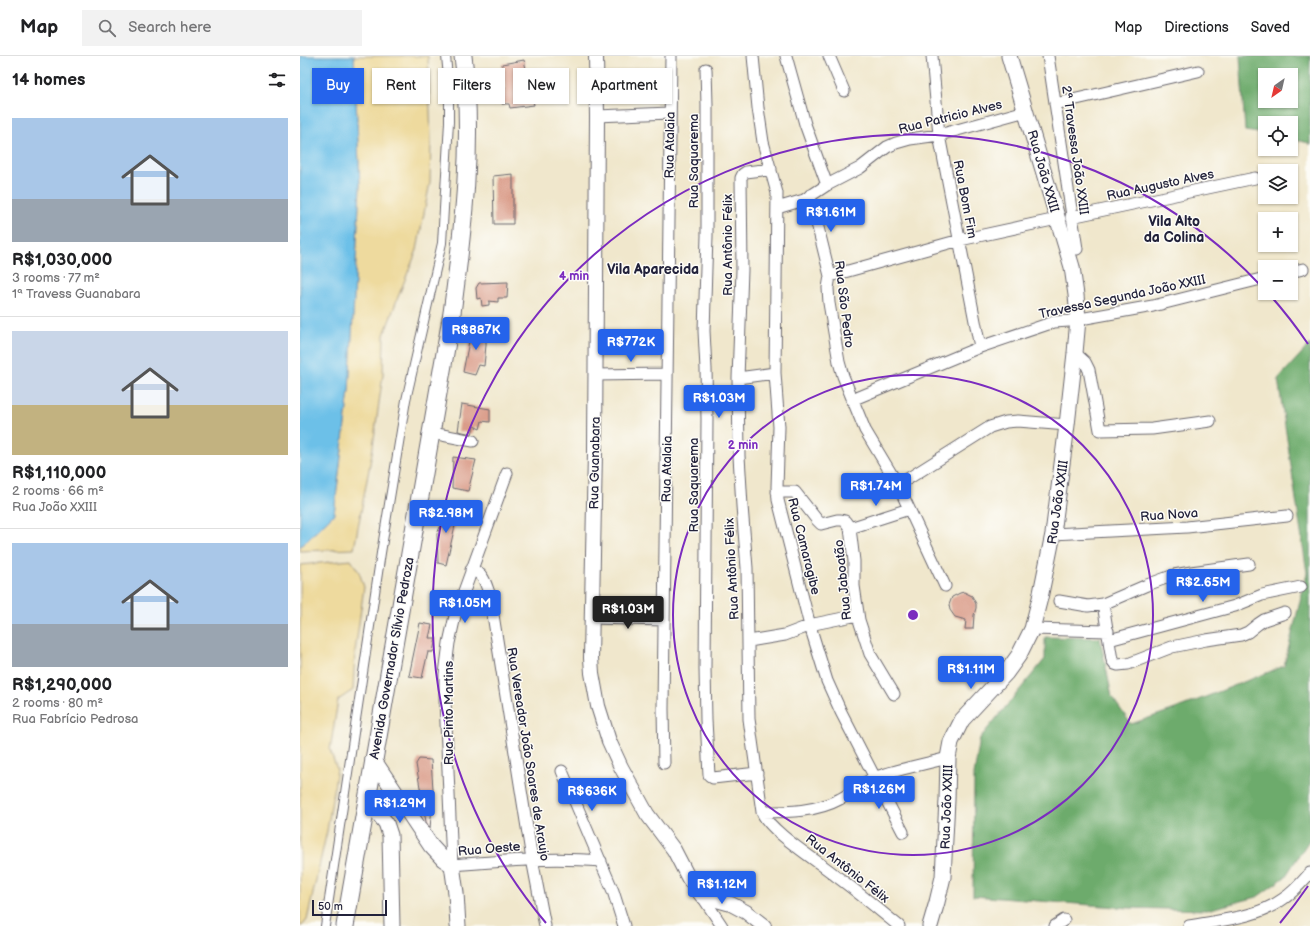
<!DOCTYPE html>
<html lang="en">
<head>
<meta charset="utf-8">
<style>
  body { margin:0; font-family:"Balsamiq Sans",sans-serif; background:#f2f2f2; color:#202124; height:100vh; display:flex; flex-direction:column; font-size:15px; white-space:nowrap }
  * { box-sizing:border-box; margin:0 }
  p { font-size:13px; color:#757577 }
  .icon { flex:none; width:22px; height:22px; fill:none; stroke:currentColor; stroke-width:2; stroke-linecap:round; stroke-linejoin:round }
  .map { position:relative; flex:1; overflow:hidden }
  .drawer { display:flex; flex-direction:column; background:#fff; width:300px }
  .drawer>* { flex:none }
  .banner { position:absolute; left:12px; top:12px; width:380px; height:36px; display:flex; gap:8px }
  .needle { width:26px; rotate:214deg }
  .buttons { position:absolute; left:958px; top:12px; display:grid; gap:8px }
  .buttons a { display:grid; place-items:center; width:40px; height:40px; border-radius:0px; background:#fff; box-shadow:0 1px 3px #0004; font-size:20px }
  .scale { position:absolute; left:12px; bottom:10px; width:75px; box-sizing:border-box; padding-left:4px; border:2px solid #22223b; border-top:0; font-size:11px; line-height:14px; white-space:nowrap; color:#22223b; -webkit-text-stroke:3px #fdfcf7; paint-order:stroke }
  .price { position:absolute; translate:-50% -34px; padding:0 9px; border-radius:4px; background:#2563eb; color:#fff; font-size:13px; line-height:26px; filter:drop-shadow(0 1px 2px #0008) }
  .price::after { content:''; position:absolute; left:50%; top:24px; width:12px; height:9px; margin-left:-6px; background:inherit; clip-path:polygon(0 0,100% 0,50% 100%) }
  .price.on { background:#222; color:#fff }
  ul { padding:0; list-style:none }
  li { display:grid; align-content:center; gap:8px; height:212px; padding:0 12px }
  li+li { border-top:1px solid #e0e0e0 }
  li span { display:grid; place-items:center; height:124px; border-radius:0px; color:#555 }
  li>.icon { margin-inline-start:auto }
  span .icon { width:72px; height:72px; fill:#fffc; stroke-width:1 }
  li b { font-size:17px }
  h2 { display:flex; justify-content:space-between; align-items:center; height:48px; padding:0 12px; font-size:17px }
  .tag { padding:0 14px; border-radius:0px; background:#fff; box-shadow:0 1px 3px #0004; font-size:14px; line-height:36px }
  .tag.on { background:#2563eb; color:#fff }
  header { display:flex; align-items:center; gap:24px; box-sizing:border-box; height:56px; padding:0 20px; background:#fff; border-bottom:1px solid #e0e0e0 }
  header strong { font-size:19px }
  nav { display:flex; gap:22px; margin-inline-start:auto; font-size:14px }
  .search { width:280px; height:36px; background:#f2f2f2; display:flex; align-items:center; gap:10px; box-sizing:border-box; padding:0 14px; border-radius:0px; color:#757577; font-size:15px }
  main { display:flex; flex:1; min-height:0 }
  .map>svg:first-child { display:block }
  .forest { fill:#6dab6c; stroke:#486654; fill-rule:evenodd }
  .sand { fill:#eeda9e; stroke:#887e6c }
  .water { fill:#6cc0e8; stroke:#477192 }
  .building { fill:#da9c89 }
  .lines { fill:none; stroke-linecap:round; stroke-linejoin:round }
  .pedestrian-casing { stroke:#6a676e; stroke-width:10 }
  .minor-casing { stroke:#6a676e; stroke-width:13 }
  .tertiary-casing { stroke:#6a676e; stroke-width:16 }
  .secondary-casing { stroke:#6a676e; stroke-width:17 }
  .primary-casing { stroke:#6a676e; stroke-width:19 }
  .pedestrian { stroke:#fff; stroke-width:8 }
  .minor { stroke:#fff; stroke-width:11 }
  .tertiary { stroke:#fff; stroke-width:14 }
  .secondary { stroke:#fff; stroke-width:15 }
  .primary { stroke:#fff; stroke-width:17 }
  .ring { fill:none; stroke:#7b2cbf; stroke-width:2 }
  .labels { text-anchor:middle; stroke-width:3; stroke-linejoin:round; paint-order:stroke }
  .street-label { font-size:13px; fill:#22223b; stroke:#fdfcf7 }
  .neighbourhood-label { font-size:14px; font-weight:bold; fill:#22223b; stroke:#fdfcf7 }
  .centre { fill:#7b2cbf; stroke:#fdfcf7; stroke-width:2 }
  .ring-label { font-size:12px; text-anchor:middle; font-weight:bold; fill:#7b2cbf; stroke:#fdfcf7; stroke-width:3; stroke-linejoin:round; paint-order:stroke }
</style>
</head>
<body>
<header>
<strong>Map</strong>
<div class="search"><svg class="icon" aria-label="search" viewBox="0 0 24 24"><circle cx="10" cy="10" r="6"/><path d="M15 15l6 6"/></svg>Search here</div>
<nav><a>Map</a><a>Directions</a><a>Saved</a></nav>
</header>
<main>
<section class="drawer">
<h2>14 homes<svg class="icon" aria-label="filters" viewBox="0 0 24 24"><path d="M4 7h16M4 17h16"/><circle cx="9" cy="7" r="2"/><circle cx="15" cy="17" r="2"/></svg></h2>
<ul>
<li><span style="background:linear-gradient(#a9c7e8 65%,#9aa5b1 0)"><svg class="icon" aria-label="home" viewBox="0 0 24 24"><path d="M3 11l9-7 9 7M6 9v11h12V9"/></svg></span><div><b>R$1,030,000</b><p>3 rooms · 77 m²</p><p>1ª Travess Guanabara</p></div></li>
<li><span style="background:linear-gradient(#c9d6e8 60%,#c2b280 0)"><svg class="icon" aria-label="home" viewBox="0 0 24 24"><path d="M3 11l9-7 9 7M6 9v11h12V9"/></svg></span><div><b>R$1,110,000</b><p>2 rooms · 66 m²</p><p>Rua João XXIII</p></div></li>
<li><span style="background:linear-gradient(#a9c7e8 65%,#9aa5b1 0)"><svg class="icon" aria-label="home" viewBox="0 0 24 24"><path d="M3 11l9-7 9 7M6 9v11h12V9"/></svg></span><div><b>R$1,290,000</b><p>2 rooms · 80 m²</p><p>Rua Fabrício Pedrosa</p></div></li>
</ul>
</section>
<div class="map">
<svg width="1010" height="870" viewBox="0 0 1010 870">
  <rect width="100%" height="100%" fill="#fdfcf7"/>
  <filter id="ink" filterUnits="userSpaceOnUse"><feTurbulence type="fractalNoise" baseFrequency=".025" numOctaves="2"/><feDisplacementMap in="SourceGraphic" scale="8" xChannelSelector="R" yChannelSelector="G"/><feConvolveMatrix kernelMatrix="1 2 1 2 8 2 1 2 1" color-interpolation-filters="sRGB"/></filter>
  <filter id="wash" filterUnits="userSpaceOnUse"><feTurbulence type="fractalNoise" baseFrequency=".012" numOctaves="4" result="noise"/><feDisplacementMap in="SourceGraphic" scale="16" xChannelSelector="R" yChannelSelector="G"/><feGaussianBlur stdDeviation="0.9" result="paint"/><feColorMatrix in="noise" values="0 0 0 0 0 0 0 0 0 0 0 0 0 0 0 0 0 1.4 0 .05"/><feComposite in="paint" operator="in"/></filter>
  <g filter="url(#wash)">
    <rect width="100%" height="100%" fill="#f0e7cc"/>
    <path class="forest" d="M940 0H1010V89L1009 87 991 83V67H965V78L945 75ZM965 19H991V45H965Z
      M1010 288V783L985 821 957 841 907 854 830 852 673 840 674 719 680 682 745 603V581L800 582 812 641 831 668 875 653 984 610 1007 517 978 323Z"/>
    <path class="sand" d="M54 0H128L131 84 130 126 117 194 98 241 84 279 83 318 72 397 54 493 0 495V491L34 458 49 335 60 130Z
      M51 504 59 516 64 531 55 596 53 634 38 644 30 694 37 713 27 775 7 864 2 870H0V509Z"/>
    <path class="water" d="M0 0H54L60 130 49 335 34 458 0 491Z"/>
    <g id="blocks">
      <path class="building" d="M224 4 234 49 210 52 209 48H202L201 36 205 33 202 8Z
        M213 118V168H194L193 120Z
        M208 226 207 242H198V246L189 245V249L182 250 181 242 177 243 176 232 179 227Z
        M172 270 186 273V289L184 310 179 309 175 319 163 316Z
        M162 348 190 353V366L182 365 180 373 174 370 172 378 158 375Z
        M153 401 176 404 168 435 152 432Z
        M149 450 159 452 146 509 138 507 137 478Z
        M664 536 672 540 676 548V552L674 559 673 573H665L666 564 655 561 650 554 649 549 652 541 660 537Z
        M120 567 132 569 129 582H136L133 596H128L122 622 109 620Z
        M119 703 131 704 134 748 132 751 130 772 126 766 116 708Z"/>
    </g>
  </g>
  <g filter="url(#ink)">
    <use href="#blocks" fill-opacity="0" stroke="#6a676e" stroke-width="1"/>
    <g class="lines">
      <defs>
        <path id="pedestrian" d="M25 870 81 497 106 344 142 187 149 66V32L146 0"/>
        <path id="minor" d="M453 0 458 52 463 86 477 137 475 317 479 371 477 431 478 444 510 570 527 625 541 656 603 776
          M486 0 505 68 527 129
          M529 0 544 35
          M632 0 639 79 680 291
          M748 0 777 193
          M406 13 407 49V180L404 275 406 313 407 363 405 612 406 664 409 719 413 722 457 717
          M755 48 898 15
          M297 60 370 57
          M471 113 446 116 443 118 441 122 442 214 438 322 439 400 442 450 447 512 449 663 462 756C470 776 518 805 536 820 558 836 578 853 599 870
          M510 139 530 220 528 232 529 247 539 306 543 320 565 374 598 429 645 530
          M477 152 504 144 527 129 560 112 587 91 596 87 610 83 639 79 726 55
          M771 161 955 122
          M991 216 1003 213
          M530 220 660 184 757 163
          M775 297 785 306 789 314 800 374 852 373 910 365
          M295 319 367 318
          M438 322 475 317
          M552 344 680 291 754 266 769 265 853 250 965 222
          M132 377 173 385
          M207 417 155 560 149 587 145 618V643L152 809C202 805 251 801 301 805
          M598 429 690 371 706 366 718 365 767 369
          M477 436H495L517 464 521 468 537 464H541L545 465 550 472 554 505V530L559 564 570 598 594 638
          M550 472 609 453
          M753 478 887 471 987 460
          M171 514C184 516 186 529 190 540L232 803 245 870
          M759 545 788 550 803 548 847 529 874 519 891 516 949 508
          M803 548 812 604 815 608 818 609 828 608 872 591 906 584 941 579 948 576 958 568 964 564 985 557
          M292 562 364 564
          M732 573 808 575
          M809 584 935 550 962 539 1001 531
          M449 585 485 579 514 568 558 559
          M364 707 363 653 371 0
          M262 715 313 835 324 870
          M462 756C488 756 516 756 540 743 552 737 563 726 576 721 599 713 625 708 648 702
          M402 840 422 870
          M755 870 764 864
          M889 870C920 864 957 862 983 843 994 836 1002 826 1010 817"/>
        <path id="tertiary" d="M296 0 297 60 295 396 291 602 292 617 298 650 309 685 321 711 347 758 374 794 389 823 402 840 431 848 446 856 464 870"/>
        <path id="secondary" d="M73 703 131 790 143 803 152 809 156 837 158 870
          M67 744 86 767 90 779 92 870
          M630 870 637 846 643 821 647 744 648 702 651 686 662 664 706 617 719 599 732 573 740 542 753 478 767 369 775 297 778 263 776 239 772 211 709 0"/>
        <path id="primary" d="M45 870 152 257C163 174 174 83 163 0"/>
      </defs>
      <use href="#pedestrian" class="pedestrian-casing"/>
      <use href="#minor" class="minor-casing"/>
      <use href="#tertiary" class="tertiary-casing"/>
      <use href="#secondary" class="secondary-casing"/>
      <use href="#primary" class="primary-casing"/>
      <use href="#pedestrian" class="pedestrian"/>
      <use href="#minor" class="minor"/>
      <use href="#tertiary" class="tertiary"/>
      <use href="#secondary" class="secondary"/>
      <use href="#primary" class="primary"/>
    </g>
  </g>
  <g class="ring">
    <circle cx="613" cy="559" r="240"/>
    <path d="M1008 830A479 479 0 0 1 980 867M246 867A479 479 0 0 1 963 232M969 238A479 479 0 0 1 1008 288"/>
  </g>
  <g class="labels">
    <g class="street-label">
      <text transform="translate(650 60) rotate(-14)" y="5">Rua Patricio Alves</text>
      <text transform="translate(369 89) rotate(-89)" y="5">Rua Atalaia</text>
      <text transform="translate(776 94) rotate(82)" y="5">2ª Travessa João XXIII</text>
      <text transform="translate(393 105) rotate(-90)" y="5">Rua Saquarema</text>
      <text transform="translate(744 115) rotate(74)" y="5">Rua João XXIII</text>
      <text transform="translate(860 128) rotate(-12)" y="5">Rua Augusto Alves</text>
      <text transform="translate(666 143) rotate(79)" y="5">Rua Bom Fim</text>
      <text transform="translate(427 189) rotate(-90)" y="5">Rua Antônio Félix</text>
      <text transform="translate(822 240) rotate(-12)" y="5">Travessa Segunda João XXIII</text>
      <text transform="translate(545 248) rotate(83)" y="5">Rua São Pedro</text>
      <text transform="translate(294 407) rotate(-89)" y="5">Rua Guanabara</text>
      <text transform="translate(366 413) rotate(-89)" y="5">Rua Atalaia</text>
      <text transform="translate(393 429) rotate(-90)" y="5">Rua Saquarema</text>
      <text transform="translate(757 446) rotate(-82)" y="5">Rua João XXIII</text>
      <text transform="translate(869 458) rotate(-4)" y="5">Rua Nova</text>
      <text transform="translate(505 490) rotate(76)" y="5">Rua Camaragibe</text>
      <text transform="translate(431 513) rotate(-93)" y="5">Rua Antônio Félix</text>
      <text transform="translate(542 524) rotate(-96)" y="5">Rua Jaboatão</text>
      <text transform="translate(91 602) rotate(-80)" y="5">Avenida Governador Sílvio Pedroza</text>
      <text transform="translate(148 657) rotate(-90)" y="5">Rua Pinto Martins</text>
      <text transform="translate(229 698) rotate(81)" y="5">Rua Vereador João Soares de Araujo</text>
      <text transform="translate(646 751) rotate(-88)" y="5">Rua João XXIII</text>
      <text transform="translate(189 792) rotate(-5)" y="5">Rua Oeste</text>
      <text transform="translate(548 812) rotate(38)" y="5">Rua Antônio Félix</text>
    </g>
    <g class="neighbourhood-label">
      <text x="874" y="170">Vila Alto<tspan x="874" dy="16">da Colina</tspan></text>
      <text x="353" y="218">Vila Aparecida</text>
    </g>
  </g>
  <circle cx="613" cy="559" r="6" class="centre"/>
  <g class="ring-label">
    <text x="274" y="224">4 min</text>
    <text x="443" y="393">2 min</text>
  </g>
</svg>
<div class="buttons">
<a><svg class="needle" viewBox="-14 -14 28 28"><path d="M0-13l5 13h-10z" fill="#e53935"/><path d="M0 13l5-13h-10z" fill="#757577"/></svg></a>
<a><svg class="icon" aria-label="locate" viewBox="0 0 24 24"><circle cx="12" cy="12" r="6"/><path d="M12 2v4M12 18v4M2 12h4M18 12h4"/></svg></a>
<a><svg class="icon" aria-label="layers" viewBox="0 0 24 24"><path d="M12 4l9 5-9 5-9-5zM3 14l9 5 9-5"/></svg></a>
<a>+</a>
<a>−</a>
</div>
<div class="scale">50 m</div>
<b class="price" style="left:531px;top:177px">R$1.61M</b>
<b class="price" style="left:176px;top:295px">R$887K</b>
<b class="price" style="left:331px;top:307px">R$772K</b>
<b class="price" style="left:419px;top:363px">R$1.03M</b>
<b class="price" style="left:576px;top:451px">R$1.74M</b>
<b class="price" style="left:146px;top:478px">R$2.98M</b>
<b class="price" style="left:903px;top:547px">R$2.65M</b>
<b class="price" style="left:165px;top:568px">R$1.05M</b>
<b class="price on" style="left:328px;top:574px">R$1.03M</b>
<b class="price" style="left:671px;top:634px">R$1.11M</b>
<b class="price" style="left:579px;top:754px">R$1.26M</b>
<b class="price" style="left:292px;top:756px">R$636K</b>
<b class="price" style="left:100px;top:768px">R$1.29M</b>
<b class="price" style="left:422px;top:849px">R$1.12M</b>
<div class="banner">
<a class="tag on">Buy</a>
<a class="tag">Rent</a>
<a class="tag">Filters</a>
<a class="tag">New</a>
<a class="tag">Apartment</a>
</div>
</div>
</main>
</body>
</html>
